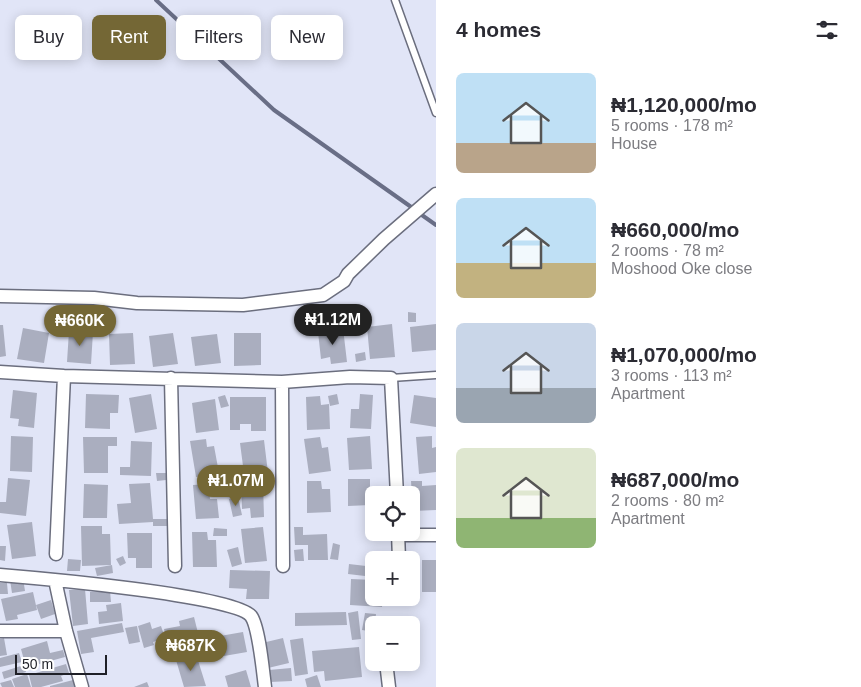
<!DOCTYPE html>
<html lang="en">
<head>
<meta charset="utf-8">
<style>
  body { margin:0; font-family:Helvetica,sans-serif; background:#f2f2f3; color:#2b2b33; height:100vh; display:flex; flex-direction:column; font-size:19px; white-space:nowrap }
  * { box-sizing:border-box; margin:0 }
  p { font-size:16px; color:#7c7c81 }
  .icon { flex:none; width:28px; height:28px; fill:none; stroke:currentColor; stroke-width:2; stroke-linecap:round; stroke-linejoin:round }
  .map { position:relative; flex:1; overflow:hidden }
  .side { display:flex; flex-direction:column; background:#fff; width:425px }
  .side>* { flex:none }
  .banner { position:absolute; left:15px; top:15px; width:345px; height:45px; display:flex; gap:10px }
  .tools { position:absolute; left:365px; top:486px; display:grid; gap:10px }
  .tools a { display:grid; place-items:center; width:55px; height:55px; border-radius:8px; background:#fff; box-shadow:0 2px 12px #0003; font-size:25px }
  .scale { position:absolute; left:15px; bottom:12px; width:92px; box-sizing:border-box; padding-left:5px; border:2px solid #1f2027; border-top:0; font-size:14px; line-height:18px; white-space:nowrap; color:#1f2027; -webkit-text-stroke:4px #fff; paint-order:stroke }
  .price { position:absolute; translate:-50% -42px; padding:0 11px; border-radius:18px; background:#746735; color:#fff; font-size:16px; line-height:32px; filter:drop-shadow(0 1px 2px #0008) }
  .price::after { content:''; position:absolute; left:50%; top:30px; width:15px; height:11px; margin-left:-8px; background:inherit; clip-path:polygon(0 0,100% 0,50% 100%) }
  .price.current { background:#222; color:#fff }
  ul { padding:0; list-style:none }
  li { display:flex; align-items:center; gap:15px; height:125px; padding:0 20px }
  li span { display:grid; place-items:center; flex:none; width:140px; height:100px; border-radius:8px; color:#555 }
  li>.icon { margin-inline-start:auto }
  span .icon { width:60px; height:60px; fill:#fffc; stroke-width:1 }
  li b { font-size:21px }
  h2 { display:flex; justify-content:space-between; align-items:center; height:60px; padding:0 20px; font-size:21px }
  .tag { padding:0 18px; border-radius:8px; background:#fff; box-shadow:0 2px 12px #0003; font-size:18px; line-height:45px }
  .tag.current { background:#746735; color:#fff }
  main { display:flex; flex:1; min-height:0 }
  .map>svg:first-child { display:block }
  .lines { fill:none; stroke-linecap:round; stroke-linejoin:round }
  .stream { stroke:#696e86; stroke-width:4 }
  .building { fill:#aaaebf }
  .service-casing { stroke:#6b6e7e; stroke-width:9 }
  .minor-casing { stroke:#6b6e7e; stroke-width:15 }
  .service { stroke:#fff; stroke-width:6 }
  .minor { stroke:#fff; stroke-width:12 }
</style>
</head>
<body>
<main>
<div class="map">
<svg width="436" height="687" viewBox="0 0 436 687">
  <rect width="100%" height="100%" fill="#e1e5f7"/>
  <g class="lines">
    <path class="stream" d="M156 0 274 110 414 209
      M419 213 436 225"/>
  </g>
  <path class="building" d="M408 312 416 313V322H408Z
    M392 324 395 357 370 359 367 327Z
    M436 324V350L412 352 410 327Z
    M0 325H3L6 356 0 357Z
    M23 328 49 333 44 363 17 359Z
    M343 328 347 362 331 364 330 357 321 359 318 332Z
    M69 331 93 332 91 364 67 362Z
    M133 333 135 364 110 365 109 334Z
    M173 333 178 364 153 367 149 336Z
    M234 333H261V365L234 366Z
    M217 334 221 363 195 366 191 337Z
    M365 352 366 360 356 362 355 354Z
    M13 390 37 393 34 428 18 426 19 419 10 418Z
    M86 394 119 395 118 413H110V429L85 428Z
    M151 394 157 429 135 433 129 398Z
    M337 394 339 404 330 406 328 396Z
    M360 394 373 395 371 429 350 428 351 409H359Z
    M225 395 229 406 221 408 218 397Z
    M414 395 436 398V427L410 423Z
    M320 396 321 405 329 404 330 429 307 430 306 397Z
    M230 397H266V431H251V424H240V430H230Z
    M215 399 219 430 196 433 192 403Z
    M11 436 33 437 32 472 10 471Z
    M370 436 372 469 349 470 347 438Z
    M432 436V448L436 447V472L419 474 416 437Z
    M83 437H117V446H108V473H84Z
    M320 437 322 448 328 447 331 471 309 474 304 439Z
    M206 439 207 447 214 446 219 473 196 477 190 441Z
    M264 440 268 473 251 475 250 466H243L240 443Z
    M131 441 152 442 151 476 120 475V467H130Z
    M156 473H166V480L157 481Z
    M8 478 30 480 26 516 0 513V502H6Z
    M348 479H370V505L348 506Z
    M307 481H321L322 489H330L331 512 307 513Z
    M411 481H422V486L436 485V510L413 511Z
    M150 483 153 519H167V526H153V522L119 524 117 504 131 503 129 484Z
    M241 483H263L264 517 251 518 250 508 242 509Z
    M84 484 108 485 107 518H83Z
    M208 484 210 499H217L219 518 196 519 193 485Z
    M238 497 242 515 233 517 229 499Z
    M32 522 36 556 12 559 7 525Z
    M81 526H102V534H110L111 565 82 566Z
    M263 527 267 561 245 563 241 529Z
    M294 527H303V535L327 534 328 560H308V545H295Z
    M214 528 227 529V536H213Z
    M192 532H207L208 540H216L217 567H193Z
    M127 533H152V568H136V558H128Z
    M333 543 340 545 338 560 330 559Z
    M0 546H6L5 561 0 560Z
    M238 547 242 564 232 567 227 550Z
    M303 549 304 561H295L294 550Z
    M123 556 126 563 120 566 116 559Z
    M68 559 81 560 80 571H67Z
    M422 560H436V592H422Z
    M349 564 366 566 365 576 348 574Z
    M112 565 113 573 97 576 95 568Z
    M230 570 270 571 269 599H246L247 589 229 588Z
    M23 578 25 591 12 593 10 580Z
    M351 579 374 580V598H383L382 607 350 605Z
    M0 583H7L8 594H0Z
    M85 589 88 624 73 626 69 590Z
    M110 591 111 602H90V592Z
    M33 592 37 610 17 615 18 619 6 621 1 599Z
    M51 600 55 614 41 619 36 605Z
    M121 603 123 621 99 624 98 612 107 611 106 605Z
    M358 611 361 639 352 640 348 613Z
    M346 612 347 625 295 626V613Z
    M365 613 376 614 374 632 362 630Z
    M194 617 198 633 167 640 164 629 180 626 179 621Z
    M150 622 152 629 161 626 165 638 153 642 154 645 144 648 138 626Z
    M122 623 124 632 91 638 94 652 81 654 77 631Z
    M137 626 140 642 129 644 125 628Z
    M243 632 247 652 224 656 220 636Z
    M4 638 7 655 0 656V639Z
    M283 638 289 663 268 668 262 643Z
    M303 638 308 674 295 676 290 640Z
    M47 641 50 653 63 650 65 657 32 666 30 658 24 660 21 649Z
    M359 647 362 677 325 681 324 671 314 672 312 651Z
    M19 653 22 662 0 667V658Z
    M196 654 206 686 184 687 176 660Z
    M66 664 69 673 61 676 63 681 41 687H32L29 675Z
    M24 665 26 672 4 679 2 672Z
    M291 668 292 681 270 682 269 670Z
    M246 670 251 687H228L225 676Z
    M27 674 31 687H15L12 679Z
    M317 675 321 687H307L305 679Z
    M11 680 14 687H2L0 683Z
    M73 680 75 687H50V686Z
    M147 682 149 687H134Z"/>
  <g class="lines">
    <defs>
      <path id="service" d="M395 0 436 113
        M391 378 436 375"/>
      <path id="minor" d="M0 296 94 298 137 303 243 305 323 295 344 281 348 274 384 239 436 194
        M0 372 64 376 282 382 350 377 391 378 397 495
        M171 378 175 566
        M282 382 283 566
        M398 532 399 560
        M398 535H436
        M56 554 64 376
        M0 575C36 578 234 595 251 616 259 627 263 672 265 687
        M55 580 66 631 82 687
        M0 631H66
        M386 662 389 687"/>
    </defs>
    <use href="#service" class="service-casing"/>
    <use href="#minor" class="minor-casing"/>
    <use href="#service" class="service"/>
    <use href="#minor" class="minor"/>
  </g>
</svg>
<div class="tools">
<a><svg class="icon" aria-label="locate" viewBox="0 0 24 24"><circle cx="12" cy="12" r="6"/><path d="M12 2v4M12 18v4M2 12h4M18 12h4"/></svg></a>
<a>+</a>
<a>−</a>
</div>
<div class="scale">50 m</div>
<b class="price current" style="left:333px;top:346px">₦1.12M</b>
<b class="price" style="left:80px;top:347px">₦660K</b>
<b class="price" style="left:236px;top:507px">₦1.07M</b>
<b class="price" style="left:191px;top:672px">₦687K</b>
<div class="banner">
<a class="tag">Buy</a>
<a class="tag current">Rent</a>
<a class="tag">Filters</a>
<a class="tag">New</a>
</div>
</div>
<section class="side">
<h2>4 homes<svg class="icon" aria-label="filters" viewBox="0 0 24 24"><path d="M4 7h16M4 17h16"/><circle cx="9" cy="7" r="2"/><circle cx="15" cy="17" r="2"/></svg></h2>
<ul>
<li><span style="background:linear-gradient(#bfe0f5 70%,#b9a48a 0)"><svg class="icon" aria-label="home" viewBox="0 0 24 24"><path d="M3 11l9-7 9 7M6 9v11h12V9"/></svg></span><div><b>₦1,120,000/mo</b><p>5 rooms · 178 m²</p><p>House</p></div></li>
<li><span style="background:linear-gradient(#bfe0f5 65%,#c2b280 0)"><svg class="icon" aria-label="home" viewBox="0 0 24 24"><path d="M3 11l9-7 9 7M6 9v11h12V9"/></svg></span><div><b>₦660,000/mo</b><p>2 rooms · 78 m²</p><p>Moshood Oke close</p></div></li>
<li><span style="background:linear-gradient(#c9d6e8 65%,#9aa5b1 0)"><svg class="icon" aria-label="home" viewBox="0 0 24 24"><path d="M3 11l9-7 9 7M6 9v11h12V9"/></svg></span><div><b>₦1,070,000/mo</b><p>3 rooms · 113 m²</p><p>Apartment</p></div></li>
<li><span style="background:linear-gradient(#dfe7d0 70%,#8fb573 0)"><svg class="icon" aria-label="home" viewBox="0 0 24 24"><path d="M3 11l9-7 9 7M6 9v11h12V9"/></svg></span><div><b>₦687,000/mo</b><p>2 rooms · 80 m²</p><p>Apartment</p></div></li>
</ul>
</section>
</main>
</body>
</html>
